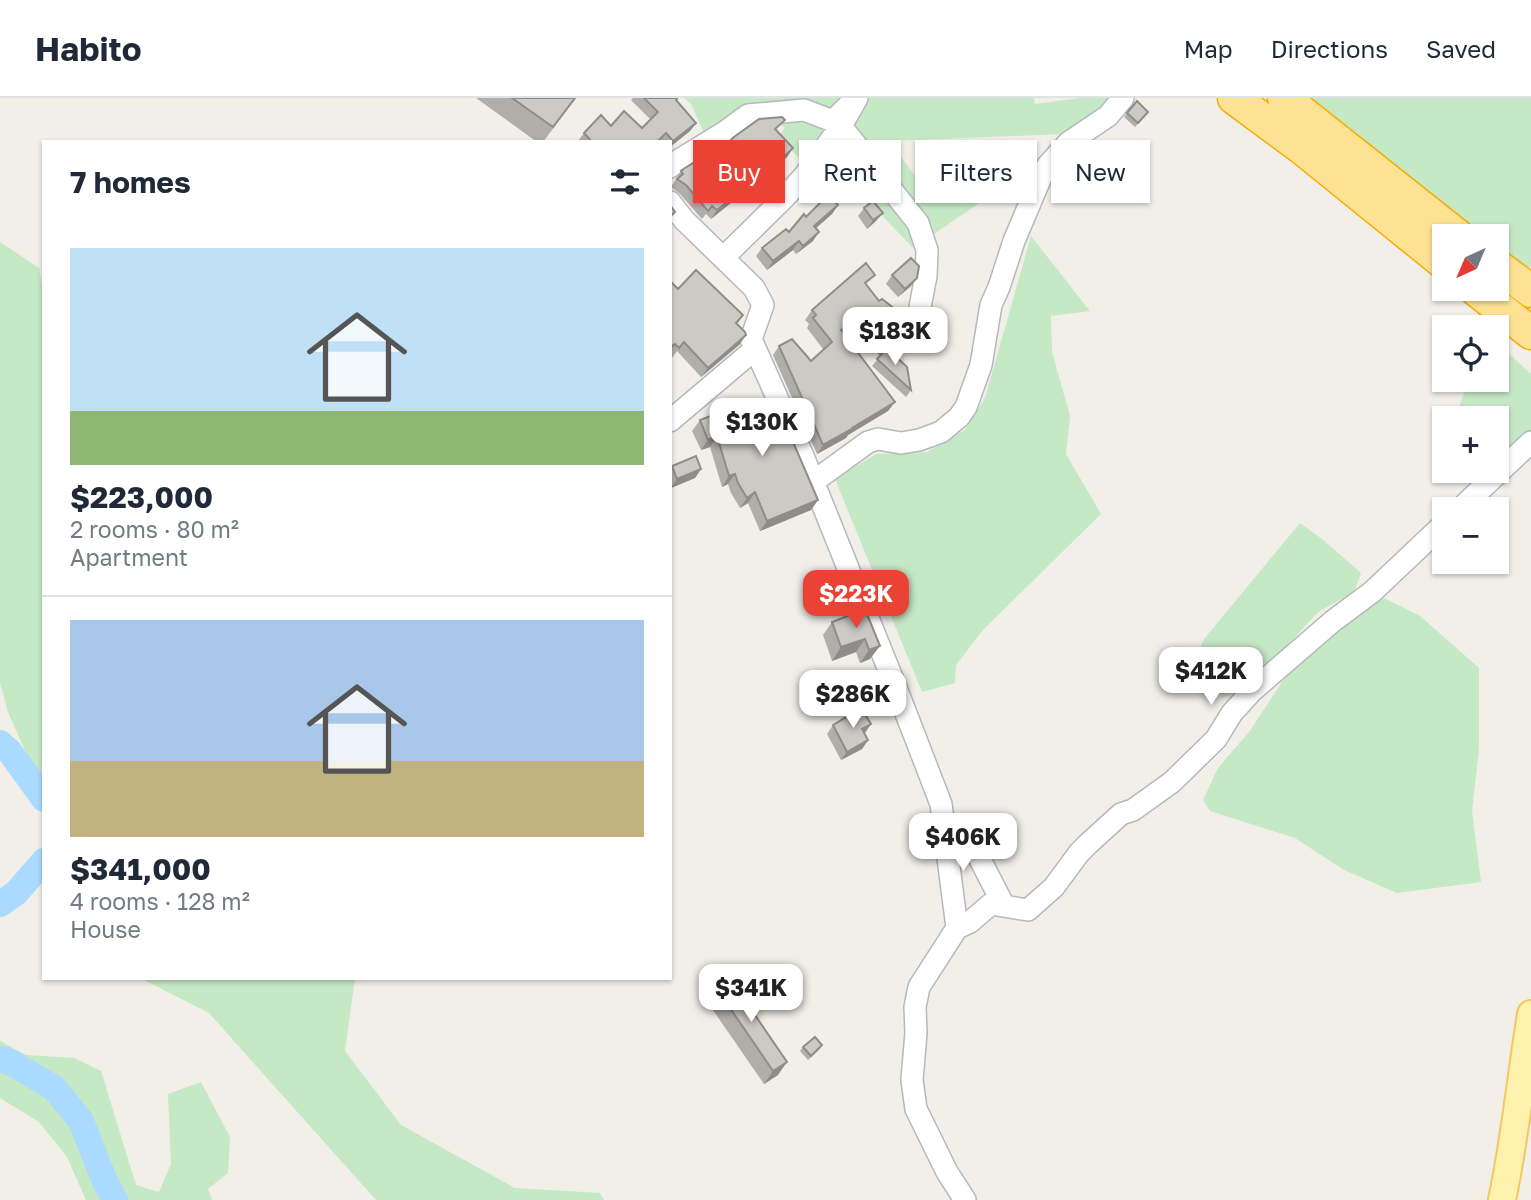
<!DOCTYPE html>
<html lang="en">
<head>
<meta charset="utf-8">
<style>
  body { margin:0; font-family:"Golos Text",sans-serif; background:#f6f6f7; color:#1f2937; height:100vh; display:flex; flex-direction:column; font-size:26px; white-space:nowrap }
  * { box-sizing:border-box; margin:0 }
  p { font-size:23px; color:#747a83 }
  .icon { flex:none; width:38px; height:38px; fill:none; stroke:currentColor; stroke-width:2; stroke-linecap:round; stroke-linejoin:round }
  .map { position:relative; flex:1; overflow:hidden }
  .details { position:absolute; left:42px; top:42px; width:630px; height:840px; display:flex; flex-direction:column; background:#fff; border-radius:0px; box-shadow:0 2px 5px #0004 }
  .details>* { flex:none }
  .guide { position:absolute; left:693px; top:42px; width:665px; height:63px; display:flex; gap:14px }
  .needle { width:46px; rotate:224deg }
  .controls { position:absolute; left:1432px; top:126px; display:grid; gap:14px }
  .controls a { display:grid; place-items:center; width:77px; height:77px; border-radius:0px; background:#fff; box-shadow:0 2px 5px #0004; font-size:35px }
  .price { position:absolute; translate:-50% -60px; padding:0 16px; border-radius:14px; background:#fff; color:#222; font-size:23px; line-height:46px; filter:drop-shadow(0 2px 4px #0008) }
  .price::after { content:''; position:absolute; left:50%; top:42px; width:21px; height:16px; margin-left:-10px; background:inherit; clip-path:polygon(0 0,100% 0,50% 100%) }
  .price.current { background:#ea4335; color:#fff }
  ul { padding:0; list-style:none }
  li { display:grid; align-content:center; gap:14px; height:371px; padding:0 28px }
  li+li { border-top:2px solid #e0e1e3 }
  li span { display:grid; place-items:center; height:217px; border-radius:0px; color:#555 }
  li>.icon { margin-inline-start:auto }
  span .icon { width:126px; height:126px; fill:#fffc; stroke-width:1 }
  li b { font-size:30px }
  h2 { display:flex; justify-content:space-between; align-items:center; height:84px; padding:0 28px; font-size:30px }
  .pill { padding:0 24px; border-radius:0px; background:#fff; box-shadow:0 2px 5px #0004; font-size:24px; line-height:63px }
  .pill.current { background:#ea4335; color:#fff }
  header { display:flex; align-items:center; gap:42px; box-sizing:border-box; height:98px; padding:0 35px; background:#fff; border-bottom:2px solid #e0e1e3 }
  header strong { font-size:33px }
  nav { display:flex; gap:38px; margin-inline-start:auto; font-size:24px }
  .map>svg:first-child { display:block }
  .green { fill:#c5e8c5 }
  .lines { fill:none; stroke-linecap:round; stroke-linejoin:round }
  .river { stroke:#aadaff; stroke-width:26 }
  .minor-casing { stroke:#b5b8bc; stroke-width:24 }
  .major-casing { stroke:#f2c960; stroke-width:30 }
  .highway-casing { stroke:#f9ab00; stroke-width:35 }
  .minor { stroke:#fff; stroke-width:21 }
  .major { stroke:#fff2af; stroke-width:26 }
  .highway { stroke:#fde293; stroke-width:32 }
  .wall { fill:#afaea9 }
  .shaded-wall { fill:#8f8d8a }
  .building { fill:#cccac5; stroke:#8f8d8a; stroke-width:2 }
</style>
</head>
<body>
<header>
<strong>Habito</strong>
<nav><a>Map</a><a>Directions</a><a>Saved</a></nav>
</header>
<div class="map">
<svg width="1531" height="1102" viewBox="0 0 1531 1102">
  <rect width="100%" height="100%" fill="#f1efe8"/>
  <path class="green" d="M684 0H1034L1035 6 1080 0H1113L1102 13 1064 36 889 43 925 91 989 80 984 102 913 150 838 71 804 64 777 40 785 30 754 6 704 35 691 6Z
    M1284 0H1531V168L1513 180 1496 167V138H1458Z
    M1031 138 1090 213 1051 218 1052 254 1070 318 1066 356 1101 416 983 532 956 567 955 585 922 594 835 381 876 356 927 354 965 332 985 300Z
    M0 144 39 170 44 199V696L8 614 0 585Z
    M1496 244 1531 276V344L1491 381 1483 373H1496V320H1455L1469 282H1496Z
    M1300 425 1322 441 1361 475 1354 494 1318 514 1273 563 1262 566C1255 582 1239 594 1223 600 1213 583 1193 561 1204 541Z
    M1372 494 1420 518 1479 570V651L1472 713 1481 784 1397 795 1344 772 1295 740 1210 713 1203 702 1218 670 1249 634 1288 575Z
    M140 880H355L345 953 401 1027 515 1090 600 1095 604 1102H376L209 915Z
    M0 943 26 957 74 960 101 973 136 1087 159 1094 171 1066 168 996 201 984 230 1039 228 1075 208 1091 212 1102H86L67 1059 39 1024 0 1000Z"/>
  <g class="lines">
    <path class="river" d="M0 645 10 654 44 701
      M0 806 16 795 44 763
      M0 961 10 964 54 990 81 1023 105 1084 115 1102"/>
    <defs>
      <path id="minor" d="M857 0 841 28 918 125 927 152 926 178 920 209
        M670 69 679 62 725 34 748 17 804 12 833 23 850 6
        M670 104 684 122 754 190 763 207 751 241 803 358 895 587 941 706 957 830 919 889 915 909 916 935 912 982 916 1011 947 1074 965 1102
        M723 160 785 99 805 77 841 28
        M670 323 755 251
        M813 384 868 344 878 341 901 345 919 342 941 334 959 319 966 309 981 267 991 207 999 189 1014 143 1041 79 1048 67 1068 45 1108 18 1123 0
        M1460 411 1531 344
        M944 726C951 731 962 732 968 738L1004 808
        M957 830 970 824 991 806 1028 812 1054 789 1079 755 1088 746 1121 716 1133 712 1172 684 1216 641 1232 615 1252 593 1333 523 1372 494 1444 426"/>
      <path id="major" d="M1502 1102C1515 1041 1521 978 1531 916"/>
      <path id="highway" d="M1234 0 1303 51 1444 165
        M1284 0 1458 138
        M1496 167 1531 193
        M1475 191 1531 235"/>
    </defs>
    <use href="#minor" class="minor-casing"/>
    <use href="#major" class="major-casing"/>
    <use href="#highway" class="highway-casing"/>
    <use href="#minor" class="minor"/>
    <use href="#major" class="major"/>
    <use href="#highway" class="highway"/>
  </g>
  <path class="wall" d="M476 0H576L543 44H537Z
    M633 0H677L676 2 696 25 690 33 670 49V44L578 43 584 35 611 28 642 30 650 21 631 2Z
    M1127 15 1145 18 1135 29 1124 19Z
    M779 31 777 33 793 50 787 59 759 86 757 84 711 121 706 116 702 121 680 96 671 89 681 73Z
    M838 107 832 116 816 130 813 143 796 156 793 152 767 172 756 158 762 150 789 134 806 119Z
    M864 110 876 123 867 131 858 118Z
    M892 177 911 188 898 199 886 186Z
    M670 183 678 191 743 217 737 226 746 237 739 247 701 279 677 253 672 260 670 258Z
    M867 187 896 244 888 251 911 292 906 299 872 268 880 258 852 229 843 235 895 304 888 313 848 337 846 340 817 356 773 257 779 248 811 263 823 251 807 230 809 226 805 222 812 212Z
    M738 317 818 402 811 412 760 433 748 405 740 410 731 395 728 386 722 389 710 349 701 352 692 333 700 322Z
    M672 368 701 371 695 380 671 390 670 370Z
    M865 511 870 561 860 565 856 554 832 563 823 537 832 524Z
    M833 627 864 635 868 642 862 651 841 662 827 636Z
    M715 888 778 977 764 986 706 902Z
    M822 947 819 952 808 962 800 953 803 949Z"/>
  <path class="shaded-wall" d="M696 25 690 33 670 49 673 43Z
    M793 50 787 59 759 86 765 77Z
    M763 75 757 84 711 121 717 112Z
    M838 107 832 116 808 137 814 128Z
    M883 115 876 123 867 131 873 122Z
    M819 134 813 143 796 156 803 148Z
    M799 143 793 152 767 172 773 163Z
    M917 180 911 188 898 199 905 191Z
    M859 220 852 229 835 241 841 232Z
    M902 234 896 244 881 258 887 249Z
    M746 237 739 247 701 279 708 270Z
    M895 304 888 313 848 337 846 340 817 356 823 347Z
    M717 338 710 349 701 352 708 342Z
    M701 371 695 380 671 390 677 381Z
    M735 376 728 386 722 389 729 378Z
    M755 394 748 405 740 410 747 400Z
    M818 402 811 412 760 433 767 423Z
    M865 541 856 554 832 563 841 549Z
    M880 548 870 561 860 565 869 552Z
    M871 626 865 635 862 631Z
    M868 642 862 651 841 662 847 654Z
    M787 964 778 977 764 986 773 973Z"/>
  <path class="building" d="M512 0H575L553 29Z
    M644 0H677V1L676 2 696 25 673 43 666 35 657 44H592L584 35 601 17 611 28 624 13 642 30 658 14Z
    M1137 3 1148 14 1138 25 1127 15Z
    M782 19 785 22 775 31 793 50 765 77 763 75 717 112 712 108 708 113 686 87 677 81 683 76 681 73 682 72 707 56 711 60 734 39 759 21Z
    M828 97 838 107 814 128 819 134 803 148 799 143 773 163 762 150 786 131 789 134 804 116 806 119Z
    M873 103 883 115 873 122 864 110Z
    M670 107 675 114 670 119Z
    M911 160 919 168 917 180 905 191 892 177Z
    M866 165 875 177 865 185 879 203 882 201 904 218 901 228 902 234 887 249 859 220 841 232 895 304 852 330V331L823 347 779 248 792 241 811 263 832 244 813 220 816 217 812 212Z
    M696 172 743 217 736 225 745 234 746 237 708 270 684 244 679 250 675 246 673 248 670 245V183L678 191Z
    M887 250 907 269 911 292 877 261Z
    M775 302 818 402 767 423 755 394 747 400 738 385 735 376 729 378 717 338 708 342 700 322 734 309 738 317Z
    M696 358 701 371 677 381 672 368Z
    M865 511 880 548 869 552 865 541 841 549 832 524Z
    M861 610 871 626 862 631 868 642 847 654 833 627Z
    M729 879 787 964 773 973 715 888Z
    M815 939 822 947 811 958 803 949Z"/>
</svg>
<div class="controls">
<a><svg class="needle" viewBox="-14 -14 28 28"><path d="M0-13l5 13h-10z" fill="#e53935"/><path d="M0 13l5-13h-10z" fill="#747a83"/></svg></a>
<a><svg class="icon" aria-label="locate" viewBox="0 0 24 24"><circle cx="12" cy="12" r="6"/><path d="M12 2v4M12 18v4M2 12h4M18 12h4"/></svg></a>
<a>+</a>
<a>−</a>
</div>
<b class="price" style="left:895px;top:269px">$183K</b>
<b class="price" style="left:762px;top:360px">$130K</b>
<b class="price current" style="left:856px;top:532px">$223K</b>
<b class="price" style="left:1211px;top:609px">$412K</b>
<b class="price" style="left:853px;top:632px">$286K</b>
<b class="price" style="left:963px;top:775px">$406K</b>
<b class="price" style="left:751px;top:926px">$341K</b>
<div class="guide">
<a class="pill current">Buy</a>
<a class="pill">Rent</a>
<a class="pill">Filters</a>
<a class="pill">New</a>
</div>
<section class="details">
<h2>7 homes<svg class="icon" aria-label="filters" viewBox="0 0 24 24"><path d="M4 7h16M4 17h16"/><circle cx="9" cy="7" r="2"/><circle cx="15" cy="17" r="2"/></svg></h2>
<ul>
<li><span style="background:linear-gradient(#bfe0f5 75%,#8fb573 0)"><svg class="icon" aria-label="home" viewBox="0 0 24 24"><path d="M3 11l9-7 9 7M6 9v11h12V9"/></svg></span><div><b>$223,000</b><p>2 rooms · 80 m²</p><p>Apartment</p></div></li>
<li><span style="background:linear-gradient(#a9c7e8 65%,#c2b280 0)"><svg class="icon" aria-label="home" viewBox="0 0 24 24"><path d="M3 11l9-7 9 7M6 9v11h12V9"/></svg></span><div><b>$341,000</b><p>4 rooms · 128 m²</p><p>House</p></div></li>
</ul>
</section>
</div>
</body>
</html>
